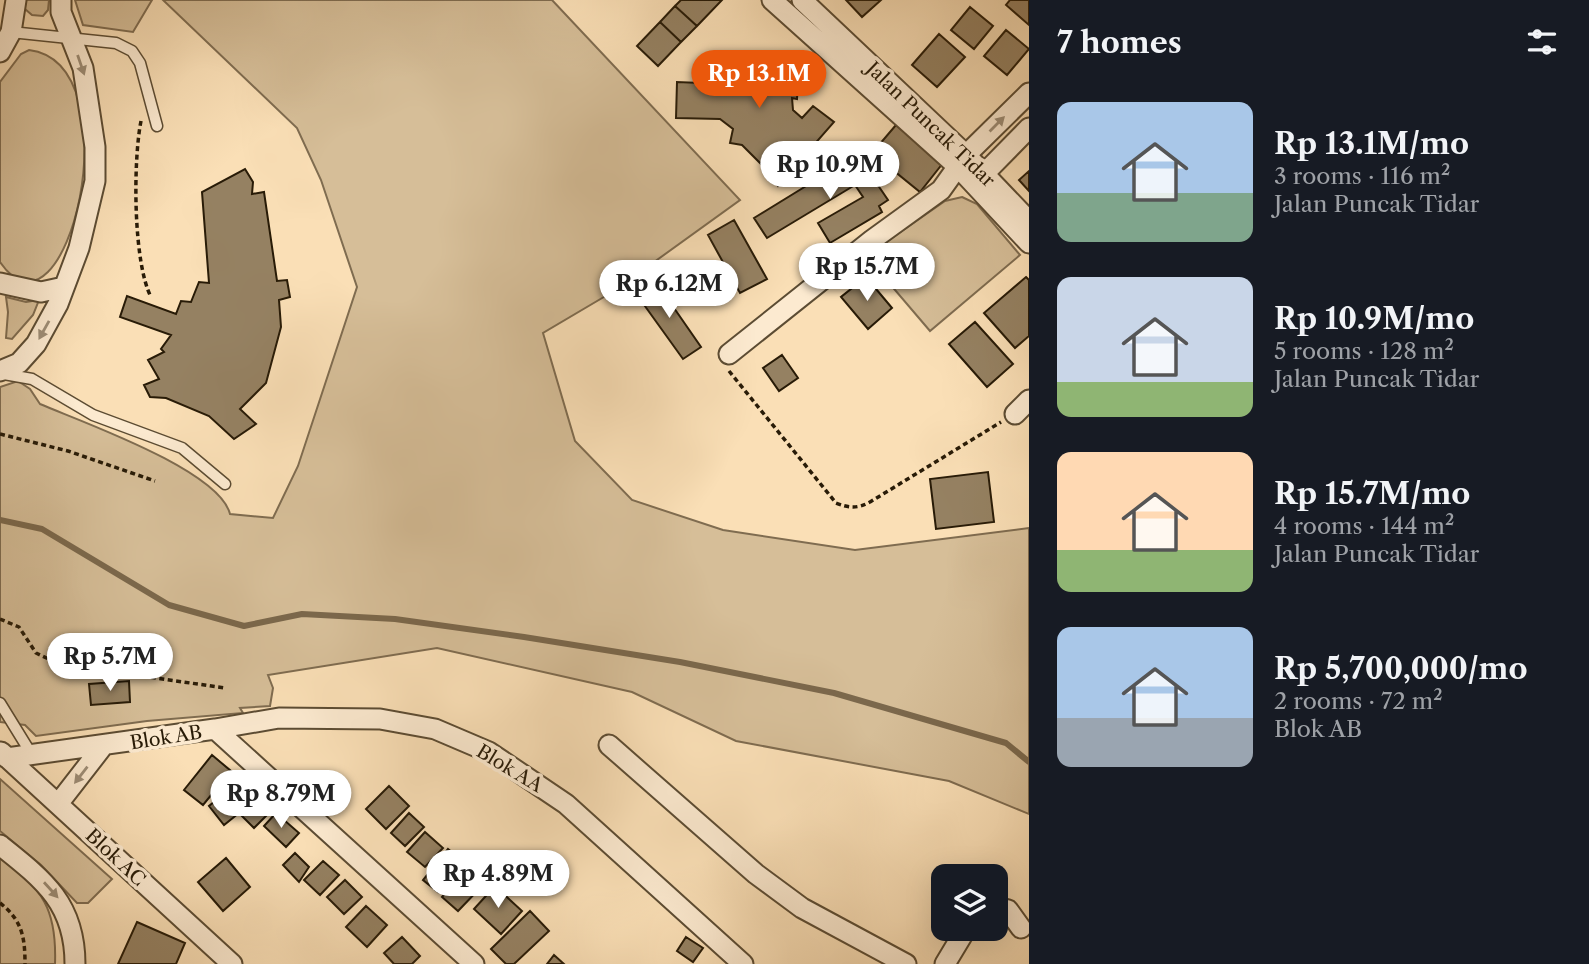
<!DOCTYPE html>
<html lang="en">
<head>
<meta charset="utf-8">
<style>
  body { margin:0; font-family:"Libre Caslon Text",serif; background:#20242c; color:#f1f3f6; height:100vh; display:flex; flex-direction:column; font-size:26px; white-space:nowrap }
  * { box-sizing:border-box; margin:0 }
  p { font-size:23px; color:#9ea1a6 }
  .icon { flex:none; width:38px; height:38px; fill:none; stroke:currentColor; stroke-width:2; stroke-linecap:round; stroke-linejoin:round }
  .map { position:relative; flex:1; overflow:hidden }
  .panel { display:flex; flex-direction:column; background:#171b24; width:560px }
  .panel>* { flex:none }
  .fabs { position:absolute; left:931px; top:864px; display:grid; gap:14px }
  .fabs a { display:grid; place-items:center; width:77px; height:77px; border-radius:14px; background:#171b24; box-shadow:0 7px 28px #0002; font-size:35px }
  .price { position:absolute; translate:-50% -60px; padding:0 16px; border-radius:24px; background:#fff; color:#222; font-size:23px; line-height:46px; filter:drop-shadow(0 2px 4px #0008) }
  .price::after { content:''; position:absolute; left:50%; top:42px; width:21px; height:16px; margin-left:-10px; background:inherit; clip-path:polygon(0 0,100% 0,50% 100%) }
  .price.active { background:#ea580c; color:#fff }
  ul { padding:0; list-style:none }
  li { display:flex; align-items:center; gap:21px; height:175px; padding:0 28px }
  li span { display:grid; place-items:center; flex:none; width:196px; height:140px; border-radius:14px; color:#555 }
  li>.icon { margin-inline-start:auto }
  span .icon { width:84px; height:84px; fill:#fffc; stroke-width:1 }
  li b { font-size:30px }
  h2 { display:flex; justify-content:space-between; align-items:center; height:84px; padding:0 28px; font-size:30px }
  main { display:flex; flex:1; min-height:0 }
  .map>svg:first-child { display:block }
  .green { fill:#d6be98; stroke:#7f6c50; stroke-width:2 }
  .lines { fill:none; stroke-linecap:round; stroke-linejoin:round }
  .stream { stroke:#7b684c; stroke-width:6 }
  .building { fill:#958162; stroke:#281b07; stroke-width:2 }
  .lane-casing { stroke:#5c4c33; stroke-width:13 }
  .street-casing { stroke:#5c4c33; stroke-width:23 }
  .path { stroke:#281b07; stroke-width:3.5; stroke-dasharray:5 3.5; stroke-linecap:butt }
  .lane { stroke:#fcead0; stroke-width:10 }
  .street { stroke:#fcead0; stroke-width:19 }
  .oneway { fill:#9d8d76 }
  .labels { text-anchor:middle; stroke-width:7; stroke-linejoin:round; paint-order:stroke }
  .street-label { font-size:19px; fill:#281b07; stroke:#fcead0 }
</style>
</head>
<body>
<main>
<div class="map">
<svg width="1029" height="964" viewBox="0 0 1029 964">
  <rect width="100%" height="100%" fill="#fadfb6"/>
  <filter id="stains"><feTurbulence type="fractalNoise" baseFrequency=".00286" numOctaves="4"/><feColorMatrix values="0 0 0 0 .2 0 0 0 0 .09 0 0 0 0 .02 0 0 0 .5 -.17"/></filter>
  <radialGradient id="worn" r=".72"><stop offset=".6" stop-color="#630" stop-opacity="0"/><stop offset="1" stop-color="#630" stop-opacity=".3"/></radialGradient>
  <path class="green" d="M25 0H49L48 10 43 16 32 15 25 9Z
    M75 0H152L133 32 83 25Z
    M163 0H552L740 200 614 291 543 333 575 441 632 500 723 530 855 550 1029 528V814L949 781 736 741 632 692 437 648 268 675 273 688 270 706 240 708 243 713 147 721 36 736 25 725 0 722V387L18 381 30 389 40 404C82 422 219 470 230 514L273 518 298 466 357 287 321 180 297 128Z
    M29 50C136 63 67 360 0 262V82L21 54Z
    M962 197 977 204 1020 255 930 331 866 256 945 201Z
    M6 297 26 302 39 300 33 315 12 339 6 338 8 312Z
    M0 779 112 879 88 903H77L41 865 0 831Z
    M0 858C43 889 57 909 55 964H0Z"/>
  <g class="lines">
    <path class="stream" d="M0 520 42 529 169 605 244 626 302 614 395 619 524 637 680 662 834 693 1006 743 1029 762"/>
  </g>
  <path class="building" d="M681 0H722L697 26 675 6Z
    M846 0H881L862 17Z
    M1010 0H1029V25L1006 5Z
    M675 6 697 26 681 42 660 22Z
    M970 7 993 26 974 49 951 30Z
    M660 22 681 42 658 66 637 46Z
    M1006 30 1029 49 1007 75 984 56Z
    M939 34 965 57 937 87 912 65Z
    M783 52 799 66 797 99 792 98 793 110 802 118 813 106 834 122 778 186 766 169 742 145 730 143 733 129 720 119 676 118 677 82 725 84 735 53Z
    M896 125 943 163 920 192 872 153Z
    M863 151 876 172 871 175 888 200 879 206 882 212 830 243 818 223 863 197 855 185 767 238 754 218Z
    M245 169 253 182 252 194 264 192 277 281 287 280 290 297 279 300 281 327 266 383 240 409 256 424 234 439 209 416 166 398 150 397 144 385 159 379 148 360 164 352 161 349 171 335 120 317 127 296 176 314 181 301 191 302 199 282 209 283 202 192Z
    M1029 171V191L1019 180Z
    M734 220 767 279 740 293 708 235Z
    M866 277 892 308 868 329 841 297Z
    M1026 277 1029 280V336L1015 348 984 313Z
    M656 282 701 347 683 359 637 295Z
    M975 322 1013 364 987 387 949 344Z
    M782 355 798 378 779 391 763 368Z
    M988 472 994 522 936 529 930 479Z
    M129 681 130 702 91 705 89 684Z
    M212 755 231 771 203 805 184 790Z
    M234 786 241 795 250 786 273 809 254 828 239 813 224 825 209 806Z
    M389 786 409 806 386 829 366 809Z
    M276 813 299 833 286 847 264 826Z
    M409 813 424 827 405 846 391 833Z
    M425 832 443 848 425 867 407 852Z
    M448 849 463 861 438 892 423 880Z
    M295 853 309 867 299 882 283 865Z
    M226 858 250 887 223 911 198 882Z
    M323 861 339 875 320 895 304 880Z
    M465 872 481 887 458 911 442 897Z
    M345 880 362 897 344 914 327 897Z
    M495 886 522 911 501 934 474 909Z
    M366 906 387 925 367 947 346 927Z
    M530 911 549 931 514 964H506L491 949Z
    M137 922 185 943 176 964H118Z
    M402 937 420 956 412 964H394L384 953Z
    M686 937 703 948 693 962 677 951Z
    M554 955 564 964H547Z"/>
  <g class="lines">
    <defs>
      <path id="lane" d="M11 32 116 43 132 51 140 63 157 126
        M4 374 32 379 93 415 182 448 225 484
        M0 703 32 755"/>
      <path id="street" d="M772 0 957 166 1029 243
        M802 0 966 155 1029 221
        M0 52 11 32 16 0
        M976 182 1029 128
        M0 283 41 292 64 287
        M729 354 872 240 941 190 966 155 1029 93
        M0 371 19 363 36 344 58 304 79 248 95 181V147L83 68 61 12V0
        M1015 414 1029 400
        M215 729 279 718 380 719 435 729 489 752 566 804 743 964
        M609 745 756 874 802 908 906 964
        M1 752 232 964
        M7 758 215 729 474 964
        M58 804 103 746
        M0 845C44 880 75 904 75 964
        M996 907 1008 910 1021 928
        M945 964 966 929"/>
    </defs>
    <use href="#lane" class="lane-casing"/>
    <use href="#street" class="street-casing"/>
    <path class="path" d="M141 121C133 161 133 262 151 297
      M729 371 836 503C849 508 857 509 870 502L1001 422
      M0 434 68 451 155 481
      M0 619 19 627 36 653 59 664 225 688
      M0 903C22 920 25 937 25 964"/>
    <use href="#lane" class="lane"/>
    <use href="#street" class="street"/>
  </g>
  <defs><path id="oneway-solid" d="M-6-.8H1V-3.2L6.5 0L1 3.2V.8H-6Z" transform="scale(1.75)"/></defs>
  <g class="oneway">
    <use href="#oneway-solid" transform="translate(81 65) rotate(71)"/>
    <use href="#oneway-solid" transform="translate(997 124) rotate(-45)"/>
    <use href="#oneway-solid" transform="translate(44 330) rotate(119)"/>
    <use href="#oneway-solid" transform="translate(81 775) rotate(128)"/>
    <use href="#oneway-solid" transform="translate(51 890) rotate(48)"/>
  </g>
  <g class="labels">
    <g class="street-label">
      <text transform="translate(931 124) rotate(44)" y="7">Jalan Puncak Tidar</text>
      <text transform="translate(166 737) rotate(-9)" y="7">Blok AB</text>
      <text transform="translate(510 768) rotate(31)" y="7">Blok AA</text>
      <text transform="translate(116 857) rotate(43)" y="7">Blok AC</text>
    </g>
  </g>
  <rect width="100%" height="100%" filter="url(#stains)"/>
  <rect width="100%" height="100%" fill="url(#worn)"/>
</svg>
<div class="fabs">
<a><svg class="icon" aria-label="layers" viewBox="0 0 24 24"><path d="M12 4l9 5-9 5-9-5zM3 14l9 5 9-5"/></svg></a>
</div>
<b class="price active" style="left:759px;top:110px">Rp 13.1M</b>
<b class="price" style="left:830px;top:201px">Rp 10.9M</b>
<b class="price" style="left:867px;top:303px">Rp 15.7M</b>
<b class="price" style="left:669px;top:320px">Rp 6.12M</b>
<b class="price" style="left:110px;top:693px">Rp 5.7M</b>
<b class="price" style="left:281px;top:830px">Rp 8.79M</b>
<b class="price" style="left:498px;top:910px">Rp 4.89M</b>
</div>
<section class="panel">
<h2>7 homes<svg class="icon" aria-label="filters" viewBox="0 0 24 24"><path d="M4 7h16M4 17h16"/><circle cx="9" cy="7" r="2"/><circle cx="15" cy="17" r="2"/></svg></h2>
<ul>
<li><span style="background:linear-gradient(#a9c7e8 65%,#7fa58c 0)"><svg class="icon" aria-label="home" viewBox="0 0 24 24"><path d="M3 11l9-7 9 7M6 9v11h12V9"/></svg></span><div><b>Rp 13.1M/mo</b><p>3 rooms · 116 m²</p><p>Jalan Puncak Tidar</p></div></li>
<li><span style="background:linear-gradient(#c9d6e8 75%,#8fb573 0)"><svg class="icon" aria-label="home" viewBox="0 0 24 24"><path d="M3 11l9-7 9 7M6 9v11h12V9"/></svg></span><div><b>Rp 10.9M/mo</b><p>5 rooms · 128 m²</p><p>Jalan Puncak Tidar</p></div></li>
<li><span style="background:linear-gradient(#ffd9b3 70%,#8fb573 0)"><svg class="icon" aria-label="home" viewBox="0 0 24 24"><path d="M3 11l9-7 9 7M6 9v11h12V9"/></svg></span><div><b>Rp 15.7M/mo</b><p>4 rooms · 144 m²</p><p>Jalan Puncak Tidar</p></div></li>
<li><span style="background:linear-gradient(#a9c7e8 65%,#9aa5b1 0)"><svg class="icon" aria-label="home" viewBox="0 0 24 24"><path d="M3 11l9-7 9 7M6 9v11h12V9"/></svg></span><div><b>Rp 5,700,000/mo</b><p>2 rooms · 72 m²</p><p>Blok AB</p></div></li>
</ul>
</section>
</main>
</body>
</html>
